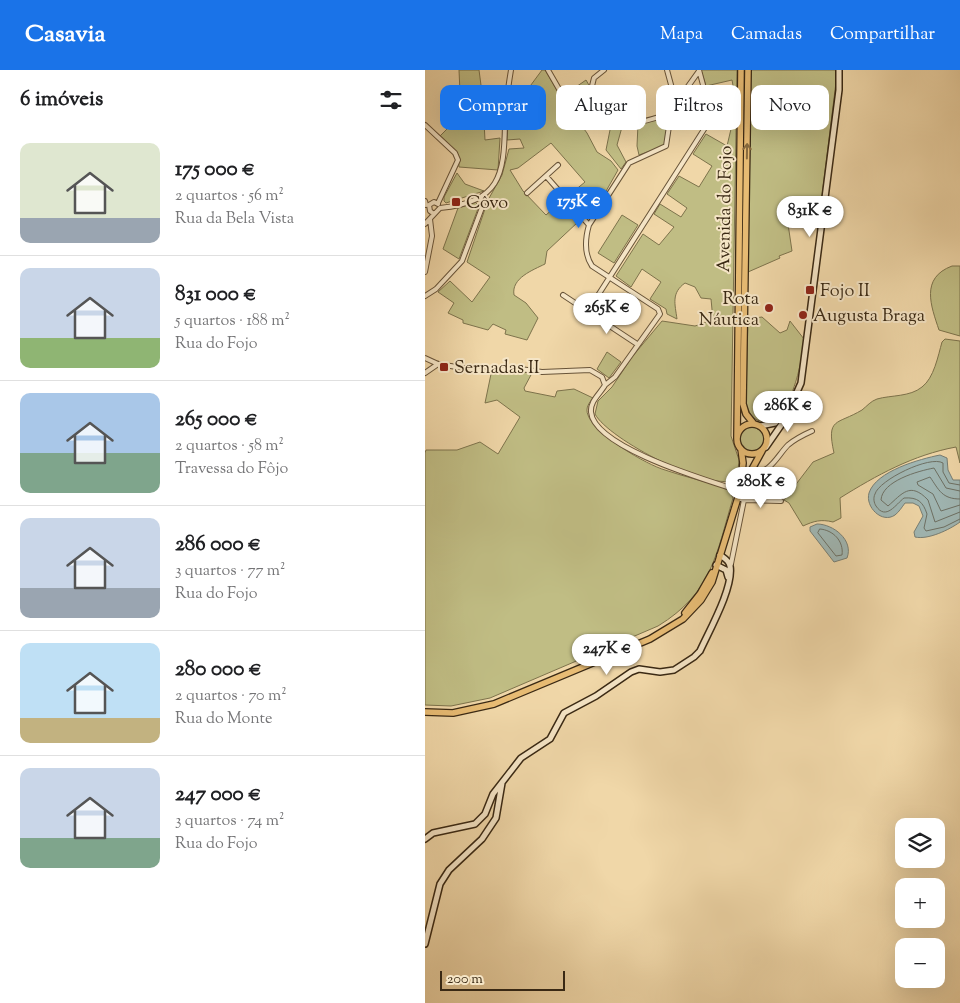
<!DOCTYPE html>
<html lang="pt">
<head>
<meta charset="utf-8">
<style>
  body { margin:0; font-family:"Sorts Mill Goudy",serif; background:#f6f6f6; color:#202124; height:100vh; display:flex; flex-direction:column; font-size:19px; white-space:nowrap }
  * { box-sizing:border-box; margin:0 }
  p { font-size:16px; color:#757577 }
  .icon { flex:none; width:28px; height:28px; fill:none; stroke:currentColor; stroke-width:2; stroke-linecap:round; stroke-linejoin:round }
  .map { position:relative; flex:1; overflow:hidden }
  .sheet { display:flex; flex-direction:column; background:#fff; width:425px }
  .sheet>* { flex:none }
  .guide { position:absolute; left:15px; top:15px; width:445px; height:45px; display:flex; gap:10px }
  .fabs { position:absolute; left:470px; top:748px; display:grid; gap:10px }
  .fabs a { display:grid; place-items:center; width:50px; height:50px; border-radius:10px; background:#fff; box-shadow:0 5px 20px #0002; font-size:25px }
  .scale { position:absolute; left:15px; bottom:12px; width:125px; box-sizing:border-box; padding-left:5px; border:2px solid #3a2914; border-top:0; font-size:14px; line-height:18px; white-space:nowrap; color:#3a2914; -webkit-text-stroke:4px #f5e5c6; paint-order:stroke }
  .price { position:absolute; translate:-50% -42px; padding:0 11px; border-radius:18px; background:#fff; color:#222; font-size:16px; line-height:32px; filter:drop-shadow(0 1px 2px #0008) }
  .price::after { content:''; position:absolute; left:50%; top:30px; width:15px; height:11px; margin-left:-8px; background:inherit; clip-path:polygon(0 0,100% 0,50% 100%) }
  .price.selected { background:#1a73e8; color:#fff }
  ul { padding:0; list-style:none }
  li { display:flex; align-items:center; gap:15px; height:125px; padding:0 20px }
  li+li { border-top:1px solid #e0e0e0 }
  li span { display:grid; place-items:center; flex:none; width:140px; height:100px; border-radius:10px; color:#555 }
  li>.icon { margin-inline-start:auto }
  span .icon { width:60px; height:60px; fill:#fffc; stroke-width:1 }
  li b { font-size:21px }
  h2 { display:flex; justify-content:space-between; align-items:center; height:60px; padding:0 20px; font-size:21px }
  .chip { padding:0 18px; border-radius:10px; background:#fff; box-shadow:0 5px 20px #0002; font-size:18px; line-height:45px }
  .chip.selected { background:#1a73e8; color:#fff }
  header { display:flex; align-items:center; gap:30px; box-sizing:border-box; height:70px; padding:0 25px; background:#1a73e8; color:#fff }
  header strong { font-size:24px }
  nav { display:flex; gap:28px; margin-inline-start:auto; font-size:18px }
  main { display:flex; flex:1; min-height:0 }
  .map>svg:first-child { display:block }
  .green { fill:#c0bd84; stroke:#7d734c }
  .water { fill:#a0b7b4; stroke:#777e74 }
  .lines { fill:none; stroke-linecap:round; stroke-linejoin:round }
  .shore { stroke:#6d7064; stroke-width:1 }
  .street-casing { stroke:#685439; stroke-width:6 }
  .secondary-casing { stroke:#3a2914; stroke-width:8 }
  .primary-casing { stroke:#3a2914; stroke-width:8 }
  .street { stroke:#f5e5c6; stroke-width:4 }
  .secondary { stroke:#f5e5c6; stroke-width:5 }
  .primary { stroke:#e8bc74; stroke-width:5.5 }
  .oneway { stroke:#886b3f }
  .poi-dot { fill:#8f2418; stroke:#f5e5c6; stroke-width:2 }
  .labels { text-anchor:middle; stroke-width:4; stroke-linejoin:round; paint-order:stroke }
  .poi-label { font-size:18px; fill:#3a2914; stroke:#f5e5c6; text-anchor:start }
  .street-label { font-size:18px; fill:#3a2914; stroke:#f5e5c6 }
</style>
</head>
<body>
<header>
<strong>Casavia</strong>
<nav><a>Mapa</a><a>Camadas</a><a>Compartilhar</a></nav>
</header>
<main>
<section class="sheet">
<h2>6 imóveis<svg class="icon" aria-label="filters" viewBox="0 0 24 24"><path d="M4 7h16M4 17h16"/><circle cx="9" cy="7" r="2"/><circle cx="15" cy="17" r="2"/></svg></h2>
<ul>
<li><span style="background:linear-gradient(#dfe7d0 75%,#9aa5b1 0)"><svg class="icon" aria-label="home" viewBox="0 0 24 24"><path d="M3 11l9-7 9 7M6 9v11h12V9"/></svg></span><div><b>175 000 €</b><p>2 quartos · 56 m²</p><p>Rua da Bela Vista</p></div></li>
<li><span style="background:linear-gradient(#c9d6e8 70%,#8fb573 0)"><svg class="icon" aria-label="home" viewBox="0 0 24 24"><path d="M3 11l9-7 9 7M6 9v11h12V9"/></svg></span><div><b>831 000 €</b><p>5 quartos · 188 m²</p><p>Rua do Fojo</p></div></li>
<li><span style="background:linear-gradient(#a9c7e8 60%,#7fa58c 0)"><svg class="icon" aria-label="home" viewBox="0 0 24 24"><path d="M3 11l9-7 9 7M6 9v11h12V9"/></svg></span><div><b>265 000 €</b><p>2 quartos · 58 m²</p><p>Travessa do Fôjo</p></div></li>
<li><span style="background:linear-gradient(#c9d6e8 70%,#9aa5b1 0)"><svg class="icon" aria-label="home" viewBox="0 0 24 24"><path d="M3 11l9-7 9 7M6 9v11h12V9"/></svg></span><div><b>286 000 €</b><p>3 quartos · 77 m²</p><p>Rua do Fojo</p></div></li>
<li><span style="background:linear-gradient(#bfe0f5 75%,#c2b280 0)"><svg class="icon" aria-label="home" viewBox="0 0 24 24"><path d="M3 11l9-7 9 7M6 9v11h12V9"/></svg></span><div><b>280 000 €</b><p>2 quartos · 70 m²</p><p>Rua do Monte</p></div></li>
<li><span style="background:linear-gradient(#c9d6e8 70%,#7fa58c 0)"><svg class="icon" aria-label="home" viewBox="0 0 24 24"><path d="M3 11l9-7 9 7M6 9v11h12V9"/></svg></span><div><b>247 000 €</b><p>3 quartos · 74 m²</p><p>Rua do Fojo</p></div></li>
</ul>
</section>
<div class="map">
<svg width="535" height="933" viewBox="0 0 535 933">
  <rect width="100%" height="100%" fill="#f0d7a8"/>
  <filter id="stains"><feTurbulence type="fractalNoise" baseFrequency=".004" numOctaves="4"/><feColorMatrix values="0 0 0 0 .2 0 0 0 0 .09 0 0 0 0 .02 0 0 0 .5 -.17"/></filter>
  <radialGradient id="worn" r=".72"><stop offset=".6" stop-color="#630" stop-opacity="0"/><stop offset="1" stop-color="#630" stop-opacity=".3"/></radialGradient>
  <path class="green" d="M34 0H54L59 38 76 40 75 53 59 52 60 70 75 68 73 100 34 97 33 84 15 66 36 45Z
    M117 0H120L141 35 162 63 172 82 186 91 193 100 176 130 169 122 151 136 143 126 160 112 126 73 93 98 85 100 98 121 121 145 137 131 153 152 122 181 120 194C108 200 86 208 89 225L101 233 113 248 102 270 80 264 81 260 68 254 63 260 38 253V250L23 243 29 233 13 222 25 211 47 232 65 207 42 192 63 130 77 105 84 79 99 78 95 69 82 70 85 21 100 23Z
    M276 0H312L306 366 314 390 312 409C287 424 183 369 170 344L173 331 187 317 207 287 237 251 270 256 288 250 286 229 276 228 270 217 260 213C246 223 250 234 252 249L242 244 241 239 225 229 236 212 217 199 206 217 191 206 218 164 234 175 249 157 229 144 235 134 256 147 262 138 242 124 254 106 274 117 287 96 268 84 281 64 302 76 306 59 304 36 309 21 307 10 281 16Z
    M326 0H411L412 4 394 150 363 154 367 181 354 186 355 188 323 202Z
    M161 10 172 29H167L159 35 148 19Z
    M240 47 243 55 239 76 214 85 212 76 213 54Z
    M184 50 191 56 197 57 192 75 201 92 196 99 181 80 185 60Z
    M32 103 40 114 59 121 21 133 19 131V127Z
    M50 132 54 136 34 189 18 179 33 138Z
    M197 145 213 155 189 193 173 183Z
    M527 196H535V266L514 260C506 236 495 208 527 196Z
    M337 247 355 263 362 260 365 251 379 269C378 288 365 359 335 351 327 349 324 342 321 334L323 249Z
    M520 269 535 271V393L531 377C488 385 452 405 415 428L416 448 408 452C396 449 389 451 378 456L364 433 359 430 388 392 409 383C401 347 412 355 437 340 442 336 446 331 452 329 466 325 485 327 497 317 509 308 513 286 517 272Z
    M182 282 196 292 184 308 172 299Z
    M87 300 107 303 99 318 100 321 130 327 132 321 149 319 168 328C164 333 160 338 163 345 169 364 222 395 240 400 260 407 280 411 300 418L304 420 308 428C291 485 287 523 233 556L65 628 26 636 0 635V383L1 380H32L55 372 73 384 95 347 72 330 60 333 66 304Z
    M315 369a12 12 0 1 1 24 0a12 12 0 1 1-24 0Z"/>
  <path class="water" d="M515 385 522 388 523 400 528 410H535V452C524 460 503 470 490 467L489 462 498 446 494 436 488 433H480C477 437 474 442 470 445 457 454 440 437 444 423 451 401 495 389 515 385Z
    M392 454C408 454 429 470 422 488L409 492 385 461V457Z"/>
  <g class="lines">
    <path class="shore" d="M535 415 524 413 518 402V393C505 385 454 410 450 424 448 428 449 433 451 436 461 451 471 434 479 428 493 427 498 432 502 444L499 458 501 461 519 457 535 449
      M535 421 521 418 509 398C493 401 457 411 456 430L463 436C477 424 485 411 503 430L510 452 535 442
      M535 429C517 429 514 420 505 407L492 412 493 415 508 424 516 441 535 435
      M395 459C408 460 419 471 417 485L411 486 393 463Z"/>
    <defs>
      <path id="street" d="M123 0 138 26
        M179 0 169 8 167 16C170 24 185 51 193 54 205 57 234 47 246 43
        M242 0 248 22 254 29
        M0 55 30 83 33 90 13 133
        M121 106 164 155
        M102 123 133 95
        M0 131 1 135
        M15 138C75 132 79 106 80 54 80 36 83 18 86 0
        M9 144 5 141 4 135 9 132 13 134
        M0 154 15 138
        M0 202 7 166 5 149
        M138 225 212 274
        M0 226 11 219 37 191 58 135 57 126
        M163 241 285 50V41L274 0
        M0 288 13 294 63 302 88 298 117 302 165 300 177 307 180 315C175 324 165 331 166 342 169 378 285 411 315 421
        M0 303 13 294
        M180 315 190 307 235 244 233 239 167 196C159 184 160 169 164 155L204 93 241 76 246 43 254 29 274 1
        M326 402C345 405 352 386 363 375 370 369 378 365 387 361
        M313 428 319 430 356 431
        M306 494 319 430"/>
      <path id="secondary" d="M335 356 350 353 361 342
        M341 377 359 351 376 313 414 20V0
        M291 495 301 500 303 507
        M0 769 8 763 50 754 60 744 68 724 96 688 125 669 139 643 171 626 206 602 214 599 235 602 249 600 269 587 275 581C284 561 309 517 305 496 304 490 299 488 295 485
        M0 874 15 814 24 800 57 769 71 748 77 713"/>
      <path id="primary" d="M323 0 318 334 321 344 329 354
        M312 369a15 15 0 1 1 30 0a15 15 0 1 1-30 0Z
        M312 368 316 0
        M315 421 337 381
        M260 543 275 524 287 503
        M0 642 28 643 69 634 225 569 258 549 276 530 287 512 315 421 318 393 316 379"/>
    </defs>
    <use href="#street" class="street-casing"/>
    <use href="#secondary" class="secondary-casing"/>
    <use href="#primary" class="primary-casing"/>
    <use href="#street" class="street"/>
    <use href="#secondary" class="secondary"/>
    <use href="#primary" class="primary"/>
  </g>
  <defs><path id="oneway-shaft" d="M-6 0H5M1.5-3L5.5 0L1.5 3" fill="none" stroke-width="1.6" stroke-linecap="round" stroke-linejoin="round" transform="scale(1.25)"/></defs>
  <use class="oneway" href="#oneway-shaft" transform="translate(322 81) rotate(-89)"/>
  <g class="poi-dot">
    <rect x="26" y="127" width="10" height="10" rx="2.5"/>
    <rect x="380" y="215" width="10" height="10" rx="2.5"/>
    <circle cx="344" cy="238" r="5"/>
    <circle cx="378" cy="245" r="5"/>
    <rect x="14" y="292" width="10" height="10" rx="2.5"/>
  </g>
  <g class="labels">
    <g class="poi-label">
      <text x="41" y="138">Côvo</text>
      <text x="395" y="226">Fojo II</text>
      <text x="334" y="234" text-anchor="end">Rota<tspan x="334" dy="21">Náutica</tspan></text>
      <text x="388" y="251">Augusta Braga</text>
      <text x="29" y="303">Sernadas II</text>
    </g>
    <g class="street-label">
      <text transform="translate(299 139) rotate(-89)" y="6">Avenida do Fojo</text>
    </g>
  </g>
  <rect width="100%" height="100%" filter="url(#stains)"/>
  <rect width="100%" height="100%" fill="url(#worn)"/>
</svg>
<div class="fabs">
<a><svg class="icon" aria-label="layers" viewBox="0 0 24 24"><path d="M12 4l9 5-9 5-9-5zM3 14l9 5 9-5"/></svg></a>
<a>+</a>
<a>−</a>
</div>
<div class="scale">200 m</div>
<b class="price selected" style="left:154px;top:159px">175K €</b>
<b class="price" style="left:385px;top:168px">831K €</b>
<b class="price" style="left:182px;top:265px">265K €</b>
<b class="price" style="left:363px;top:363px">286K €</b>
<b class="price" style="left:336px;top:439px">280K €</b>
<b class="price" style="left:182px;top:606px">247K €</b>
<div class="guide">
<a class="chip selected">Comprar</a>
<a class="chip">Alugar</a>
<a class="chip">Filtros</a>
<a class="chip">Novo</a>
</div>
</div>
</main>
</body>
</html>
